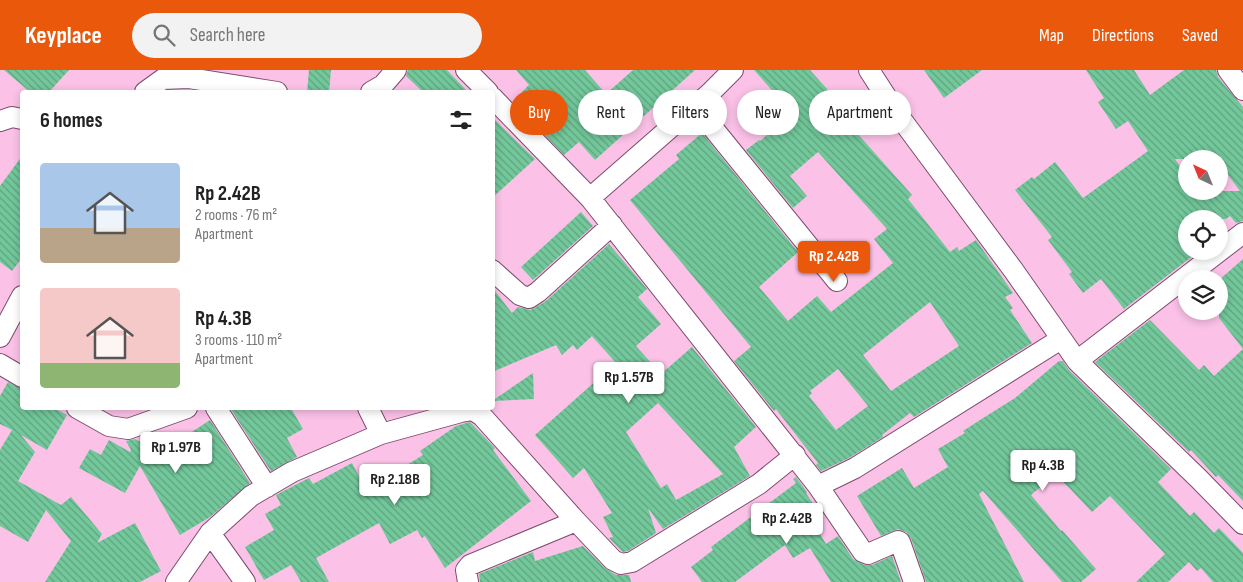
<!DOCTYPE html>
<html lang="en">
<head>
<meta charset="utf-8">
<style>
  body { margin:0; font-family:"Sofia Sans Condensed",sans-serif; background:#f2f2f2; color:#222; height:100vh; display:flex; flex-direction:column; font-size:19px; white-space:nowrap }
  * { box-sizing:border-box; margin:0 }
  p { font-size:16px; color:#767676 }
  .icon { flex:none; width:28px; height:28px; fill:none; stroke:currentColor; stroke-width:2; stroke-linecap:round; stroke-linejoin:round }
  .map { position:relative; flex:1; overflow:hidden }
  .details { position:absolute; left:20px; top:20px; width:475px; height:320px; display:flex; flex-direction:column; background:#fff; border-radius:5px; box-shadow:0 2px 8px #0003 }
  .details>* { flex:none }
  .top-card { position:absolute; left:510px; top:20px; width:475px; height:45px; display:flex; gap:10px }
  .needle { width:32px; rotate:317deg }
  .fabs { position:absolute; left:1178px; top:80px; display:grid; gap:10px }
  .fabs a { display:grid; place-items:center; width:50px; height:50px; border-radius:50%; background:#fff; box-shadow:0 2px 8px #0003; font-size:25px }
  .price { position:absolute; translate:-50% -42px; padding:0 11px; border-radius:5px; background:#fff; color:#222; font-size:16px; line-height:32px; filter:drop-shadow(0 1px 2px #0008) }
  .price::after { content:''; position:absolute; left:50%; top:30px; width:15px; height:11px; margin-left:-8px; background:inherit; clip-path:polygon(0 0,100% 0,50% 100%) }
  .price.current { background:#ea580c; color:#fff }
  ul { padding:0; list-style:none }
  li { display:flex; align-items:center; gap:15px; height:125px; padding:0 20px }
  li span { display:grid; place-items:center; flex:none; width:140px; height:100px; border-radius:5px; color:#555 }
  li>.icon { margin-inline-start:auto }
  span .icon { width:60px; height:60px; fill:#fffc; stroke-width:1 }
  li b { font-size:21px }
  h2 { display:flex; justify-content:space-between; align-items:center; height:60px; padding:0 20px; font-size:21px }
  .chip { padding:0 18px; border-radius:22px; background:#fff; box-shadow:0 2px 8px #0003; font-size:18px; line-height:45px }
  .chip.current { background:#ea580c; color:#fff }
  header { display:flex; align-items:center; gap:30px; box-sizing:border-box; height:70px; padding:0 25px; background:#ea580c; color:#fff }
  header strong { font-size:24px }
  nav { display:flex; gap:28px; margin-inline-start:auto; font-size:18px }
  .search { width:350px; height:45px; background:#f2f2f2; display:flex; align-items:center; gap:12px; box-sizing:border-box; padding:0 18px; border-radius:28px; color:#767676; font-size:19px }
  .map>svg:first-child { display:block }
  .building { fill:url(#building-back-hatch); fill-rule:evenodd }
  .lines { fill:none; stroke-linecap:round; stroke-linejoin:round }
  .minor-casing { stroke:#7c4c6d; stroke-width:22 }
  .minor { stroke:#fff; stroke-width:20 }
</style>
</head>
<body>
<header>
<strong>Keyplace</strong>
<div class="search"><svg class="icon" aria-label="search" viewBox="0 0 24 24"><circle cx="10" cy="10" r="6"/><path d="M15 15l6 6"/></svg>Search here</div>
<nav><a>Map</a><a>Directions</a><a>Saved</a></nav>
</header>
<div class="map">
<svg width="1243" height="512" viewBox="0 0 1243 512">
  <defs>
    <pattern id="building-back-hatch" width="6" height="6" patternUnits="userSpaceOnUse" patternTransform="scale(1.25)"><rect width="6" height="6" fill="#73c89b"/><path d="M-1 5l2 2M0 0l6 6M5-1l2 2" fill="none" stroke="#5fa27f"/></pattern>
  </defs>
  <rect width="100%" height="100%" fill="#fbc1e7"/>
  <path class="building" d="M4 0H69L49 22H30Z
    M309 0H331L329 22H307Z
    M408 0H447L468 22H423L406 6Z
    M516 0H585L606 24 633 0H695L595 90 579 72 564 85 531 50 539 43 521 23 529 15Z
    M754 0H810L854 49 849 54 912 125 908 129 950 182 957 177 959 181 976 170 1013 223 1005 227 1013 238 1010 240 1032 273 914 347 910 343 882 365 883 367 849 388 821 401 816 395 818 393 782 347 776 339 774 341 734 291 751 277 630 130 679 89 676 85 702 63 798 182 759 217 788 251 817 226 831 242 893 193 874 169 887 159 818 82 790 106 807 126 793 138 746 80 759 70 760 71 792 43ZM930 232 959 276 891 321 863 285ZM838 299 868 336 836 360 809 326 812 323 810 321Z
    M924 0H982L944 28Z
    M1086 0H1134L1150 25 1184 0H1216L1218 7 1243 37V151L1236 153 1230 146 1226 149H1186V181H1191L1194 185 1124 239 1101 209 1083 223 1069 204 1072 202 1048 170 1052 167 1015 120 1032 107 1034 109 1055 92 1083 128 1148 81 1128 51 1116 59 1098 32 1104 28ZM1175 89H1219V93L1240 121H1186V105Z
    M492 47 535 89 492 128Z
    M22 86V188L12 201 0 192V116Z
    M581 142 593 156 533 210 521 197Z
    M609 174 647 219 638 227 661 254 636 276 661 304 692 277 756 357 734 377 750 406 663 459 648 438 656 463 628 481 623 482 609 468 613 467 603 447 612 443 584 398 573 408 535 365 616 293 592 266 577 280 573 275 562 285 556 275 492 302V217L512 243 518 237 531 240 546 231ZM658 333 723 404 676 430 667 414 661 418 626 362Z
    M1243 189V431L1218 405 1216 407 1191 380 1189 382 1095 292 1150 250 1199 300 1204 295 1214 306 1243 279 1219 248V210Z
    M1059 291H1063L1069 300 1171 399 1158 412 1190 446 1194 442 1214 463 1219 458 1243 483V512H1213L1201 498 1197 501 1189 492 1168 512H1136L1165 484 1110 426 1092 442 1056 404 1031 425 1061 461 1062 460 1096 499 1081 512H1062L983 421 979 424 1024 512H926L911 468 906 462 898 459 881 466 857 426 902 398 914 418 948 397 938 379 965 363 963 361 980 350 1015 328Z
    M533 303 534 329 492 331Z
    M8 312 22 319V338H54L67 345 47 380 21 365 35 382 18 411 61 435 71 427 102 464 97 473 135 453 161 501 140 512H45L71 471 46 440 28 472 0 456V380L12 360 0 354V326Z
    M230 338H291L303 359 287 368 297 387 271 401Z
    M210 350 250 413 210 447 180 465 140 396 125 423 79 398 90 379 101 385 109 370 130 382 131 380 126 371 135 369 160 383Z
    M470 352 495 378 493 380 531 431 445 498 425 466 422 468 417 460 390 474 379 453 316 488 329 512H301L291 495 264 510 245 477 274 460 265 444 281 435 276 425 309 408 313 414 352 393 362 412 382 401 386 408 423 385 420 381 456 356Z
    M796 407 807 422 806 423 817 440 809 445 826 474 838 466 853 489 864 495H872L892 486 901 512H831L810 478 793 488 785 475 735 512H702L691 497 713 480 711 477 796 413 793 409Z
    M583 476 605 498 616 505H629L631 512H480L479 504 533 482 535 491Z"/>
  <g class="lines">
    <defs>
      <path id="minor" d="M466 0 488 22
        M869 0 896 42 1014 201 1077 291 1199 409 1243 454
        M1228 0 1243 20
        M145 22 163 9 189 8 277 22
        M371 22 383 15 396 0
        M492 27 590 128 818 416 855 398 1061 269
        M695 36 837 211
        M0 51 12 47 22 49
        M590 128 710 23 733 0
        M492 200 520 225 529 228 538 222 612 155
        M0 267 22 226
        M1077 291 1243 163
        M0 294 22 307
        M77 338 109 356 128 359 187 338
        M216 338 267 417
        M368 338 381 364
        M818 416 863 482 868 484 898 471 900 472 914 512
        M210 463 245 512
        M176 512 210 463 251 426 292 402 381 364 461 342 473 340 482 346 576 451 613 490 621 494 632 492 759 414 795 385
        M468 512 466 500 470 495 576 451"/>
    </defs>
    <use href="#minor" class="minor-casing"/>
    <use href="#minor" class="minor"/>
  </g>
</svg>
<div class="fabs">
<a><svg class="needle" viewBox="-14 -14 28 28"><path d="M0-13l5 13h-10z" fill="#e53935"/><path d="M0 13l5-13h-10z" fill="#767676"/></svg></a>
<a><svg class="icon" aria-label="locate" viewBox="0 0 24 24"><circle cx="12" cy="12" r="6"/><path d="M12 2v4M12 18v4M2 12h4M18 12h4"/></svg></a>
<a><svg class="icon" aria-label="layers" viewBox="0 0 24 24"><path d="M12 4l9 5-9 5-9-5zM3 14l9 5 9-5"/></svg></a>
</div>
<b class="price current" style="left:834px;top:213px">Rp 2.42B</b>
<b class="price" style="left:629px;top:334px">Rp 1.57B</b>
<b class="price" style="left:176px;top:404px">Rp 1.97B</b>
<b class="price" style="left:1043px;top:422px">Rp 4.3B</b>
<b class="price" style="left:395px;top:436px">Rp 2.18B</b>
<b class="price" style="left:787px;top:475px">Rp 2.42B</b>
<div class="top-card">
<a class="chip current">Buy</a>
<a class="chip">Rent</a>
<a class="chip">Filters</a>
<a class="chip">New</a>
<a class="chip">Apartment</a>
</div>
<section class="details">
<h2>6 homes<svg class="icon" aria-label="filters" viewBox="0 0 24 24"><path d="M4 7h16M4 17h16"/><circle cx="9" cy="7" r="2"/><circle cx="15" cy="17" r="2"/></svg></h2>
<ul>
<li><span style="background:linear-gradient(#a9c7e8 65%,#b9a48a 0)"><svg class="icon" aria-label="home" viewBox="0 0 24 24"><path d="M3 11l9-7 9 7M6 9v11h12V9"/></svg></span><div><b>Rp 2.42B</b><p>2 rooms · 76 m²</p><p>Apartment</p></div></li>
<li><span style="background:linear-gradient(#f6c9c9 75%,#8fb573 0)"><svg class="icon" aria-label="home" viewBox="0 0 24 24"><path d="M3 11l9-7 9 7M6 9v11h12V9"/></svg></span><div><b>Rp 4.3B</b><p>3 rooms · 110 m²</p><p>Apartment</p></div></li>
</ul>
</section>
</div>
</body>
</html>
